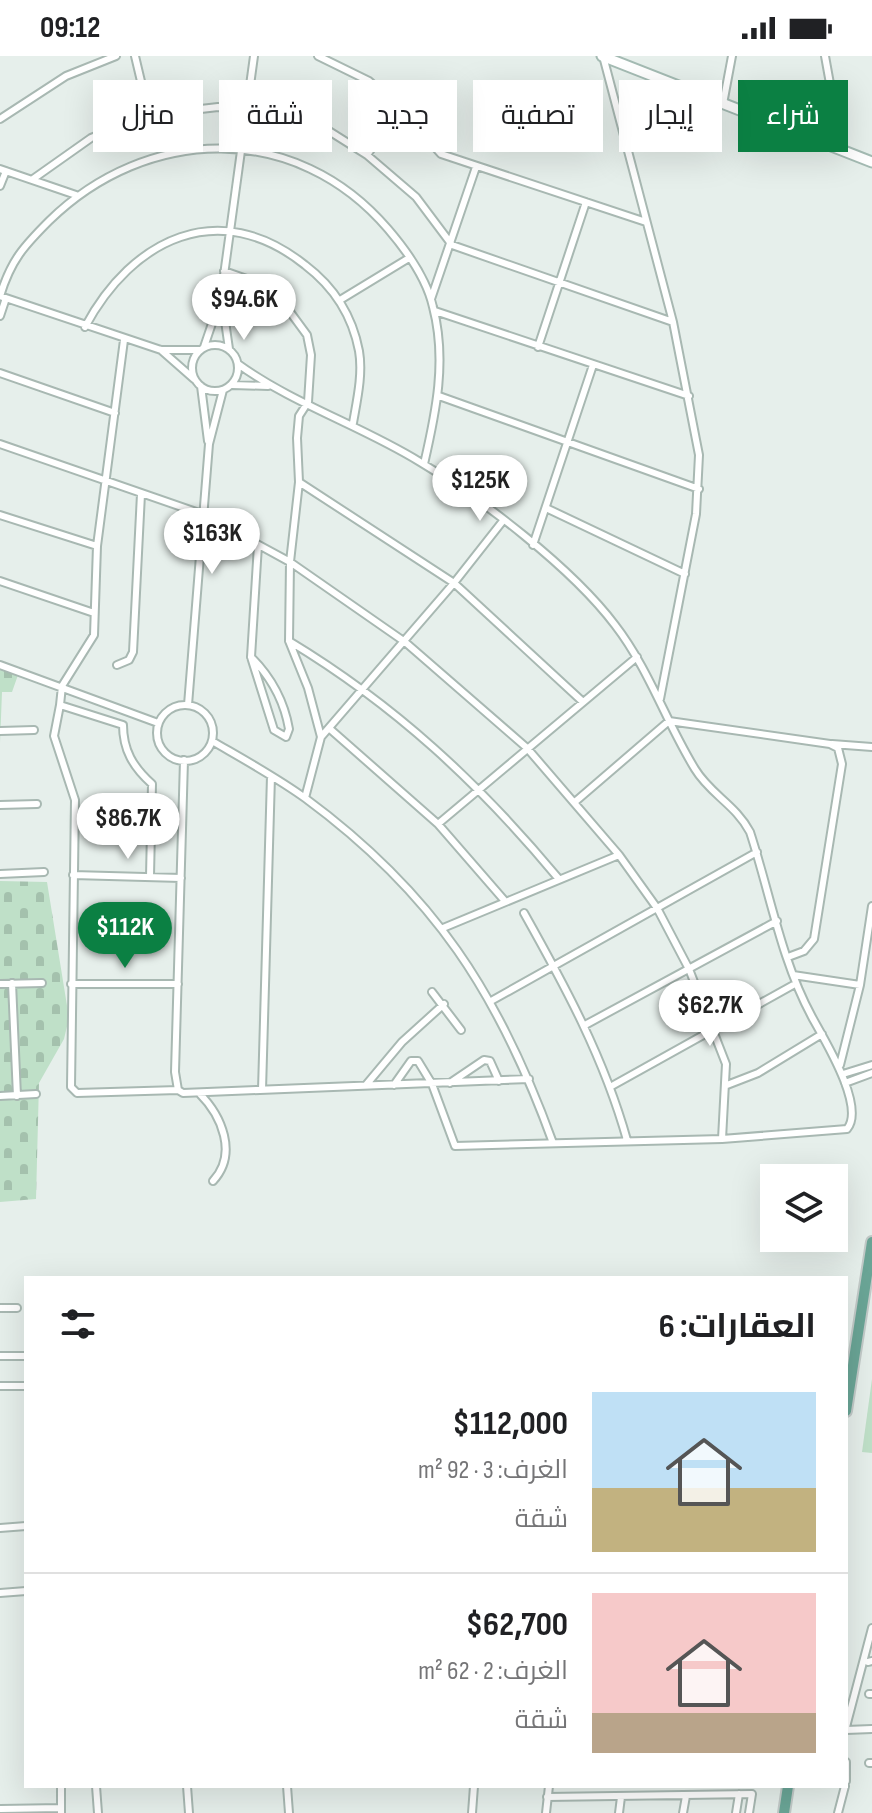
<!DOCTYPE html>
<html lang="ar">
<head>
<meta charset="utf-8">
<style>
  body { margin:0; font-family:"Sofia Sans Condensed",Cairo,sans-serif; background:#f2f2f2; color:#202124; direction:rtl; height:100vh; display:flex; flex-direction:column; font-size:30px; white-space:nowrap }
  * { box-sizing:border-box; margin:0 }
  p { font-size:26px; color:#757577 }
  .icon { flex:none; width:44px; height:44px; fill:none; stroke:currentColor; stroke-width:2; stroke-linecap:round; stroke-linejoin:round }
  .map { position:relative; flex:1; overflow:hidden; direction:ltr }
  .drawer { position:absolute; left:24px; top:1220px; width:824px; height:512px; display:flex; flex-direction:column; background:#fff; border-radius:0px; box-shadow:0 8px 32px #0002; direction:rtl }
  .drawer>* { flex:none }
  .banner { position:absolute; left:24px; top:24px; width:824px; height:72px; direction:rtl; display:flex; gap:16px }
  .tools { position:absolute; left:760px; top:1108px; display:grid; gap:16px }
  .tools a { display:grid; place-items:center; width:88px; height:88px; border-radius:0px; background:#fff; box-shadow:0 8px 32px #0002; font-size:40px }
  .price { position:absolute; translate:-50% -68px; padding:0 18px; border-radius:28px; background:#fff; color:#222; font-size:26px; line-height:52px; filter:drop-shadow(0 2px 4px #0008) }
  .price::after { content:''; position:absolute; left:50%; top:48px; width:24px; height:18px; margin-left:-12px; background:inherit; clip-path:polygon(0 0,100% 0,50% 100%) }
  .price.current { background:#0b8043; color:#fff }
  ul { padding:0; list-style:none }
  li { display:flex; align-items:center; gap:24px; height:200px; padding:0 32px }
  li+li { border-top:2px solid #e0e0e0 }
  li span { display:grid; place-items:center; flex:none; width:224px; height:160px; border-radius:0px; color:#555 }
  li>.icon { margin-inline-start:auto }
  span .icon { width:96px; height:96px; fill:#fffc; stroke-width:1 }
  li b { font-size:34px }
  h2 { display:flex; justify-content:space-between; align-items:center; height:96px; padding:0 32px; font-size:34px }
  .tag { padding:0 28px; border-radius:0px; background:#fff; box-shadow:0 8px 32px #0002; font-size:28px; line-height:72px }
  .tag.current { background:#0b8043; color:#fff }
  .status { display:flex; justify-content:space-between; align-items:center; height:56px; padding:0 40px; background:#fff; direction:ltr }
  .status svg { height:22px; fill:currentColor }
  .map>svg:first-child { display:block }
  .green { fill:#bfe0c8 }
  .cemetery { fill:url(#cemetery-stones) }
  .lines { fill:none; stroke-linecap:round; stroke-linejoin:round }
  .street-casing { stroke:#a8b8b2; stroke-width:10 }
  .secondary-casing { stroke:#a4bbb3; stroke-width:13 }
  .primary-casing { stroke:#c2cac8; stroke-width:14 }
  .street { stroke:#fff; stroke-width:6 }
  .secondary { stroke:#fff; stroke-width:9 }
  .primary { stroke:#6aa596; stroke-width:10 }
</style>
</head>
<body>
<div class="status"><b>09:12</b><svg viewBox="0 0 49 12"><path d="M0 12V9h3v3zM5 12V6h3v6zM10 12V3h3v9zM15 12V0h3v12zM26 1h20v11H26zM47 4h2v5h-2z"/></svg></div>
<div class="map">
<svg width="872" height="1757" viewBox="0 0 872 1757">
  <defs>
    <pattern id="cemetery-stones" width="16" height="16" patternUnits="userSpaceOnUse" patternTransform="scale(2)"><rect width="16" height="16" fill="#bfe0c8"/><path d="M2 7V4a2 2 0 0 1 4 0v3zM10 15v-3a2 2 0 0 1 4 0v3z" fill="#a4c1ad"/></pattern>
  </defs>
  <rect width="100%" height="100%" fill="#e6efeb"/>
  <path class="green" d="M872 1323V1397L862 1396Z"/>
  <path class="cemetery" d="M0 613 18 619 12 636H2L0 687Z
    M0 825 47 826 69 962 64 983 39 1027 36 1143 0 1146Z"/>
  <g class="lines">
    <defs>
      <path id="street" d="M135 0 149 59
        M318 0 369 25 400 52 441 98 646 166
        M603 0 673 266 699 399 696 458 660 643
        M825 0 842 94
        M723 48 732 0
        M0 63 66 20 116 0
        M367 99 400 52
        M0 113 76 139
        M33 123 91 82 149 59 218 51 275 57 329 75 367 99 416 141 452 189 673 266
        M0 130 6 115
        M224 215 264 229 282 245 307 279 311 299 308 346 299 360 297 382 299 426 290 506 289 585 308 632 321 681 305 742
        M0 240C11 204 24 190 49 165 147 69 296 65 388 173 406 194 427 224 433 251 447 304 436 356 424 408
        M0 240 161 294H200
        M431 243 476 111
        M222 244 229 293
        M340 244 409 202
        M435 255 689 340
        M0 260 6 242
        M85 271C132 183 219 140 305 209 334 231 352 258 359 295 363 318 357 344 353 367
        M192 312a23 23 0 1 1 46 0a23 23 0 1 1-46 0Z
        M204 291 221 241 254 0
        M538 291 586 146
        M161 294 194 323
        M238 308C293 348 362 370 420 406 482 443 572 512 615 569 649 613 666 666 695 713 710 738 736 749 750 776 770 837 781 904 812 961 824 983 866 1051 847 1073L722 1083 455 1090 432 1028 418 1005H411L394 1029
        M0 317 115 357
        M232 329 268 330
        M201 330 208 385
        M439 340 699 433
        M0 388 202 458 290 506 405 586 527 692 619 799 657 852 689 913 726 1008 722 1083
        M299 426 454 527 583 646
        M546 452 685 518
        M0 459 97 490
        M533 489 593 309
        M0 525 94 557
        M289 585C395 649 479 727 558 822
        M251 601C271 621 284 644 289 673L286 681 274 674 251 601 258 489
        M0 609 158 667
        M117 609 129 604 133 596 141 438
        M60 649 62 630 94 579 97 490 124 284
        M188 649 209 388 223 334
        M157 677a28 28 0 1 1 56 0a28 28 0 1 1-56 0Z
        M330 673 438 768 504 844
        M0 675 34 674
        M321 681 454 527 502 466
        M212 685C243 703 276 721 305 742 434 837 499 938 553 1087
        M832 688 872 691
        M184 704 175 1016 178 1034 183 1037 529 1023
        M576 745 669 665 830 688 838 692 842 708 814 883 804 895 788 901
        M0 749 37 748
        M438 768 637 601
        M0 818 44 816
        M73 819 181 822
        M150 820 152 728C133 711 123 694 123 669L60 649 54 680 75 744 71 1031 77 1037 178 1034
        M524 857C565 930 604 1002 627 1084
        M443 872 619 799
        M793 919 860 929
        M12 927 17 1040
        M0 928 42 927
        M71 928H178
        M432 936 461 974
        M491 945 757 796
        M585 969 777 865
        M840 1009 860 929 872 850
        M843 1018 872 1009
        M450 1027 484 1004 490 1005 499 1025
        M845 1027 872 1017
        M366 1029 402 986 444 948
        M727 1029 758 1017 822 978
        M610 1031 795 928
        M262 1034 271 720
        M199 1037C222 1060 238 1098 213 1125
        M0 1040 36 1038
        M0 1252H17
        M0 1300H26
        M0 1330H26
        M0 1472 26 1470
        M0 1537 26 1535
        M868 1606 872 1605
        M869 1638H872
        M846 1671 872 1572
        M846 1674 872 1673
        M846 1706V1725
        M869 1707H872
        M61 1730V1757
        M96 1730 98 1757
        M187 1730 189 1757
        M287 1730 289 1757
        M547 1741 752 1738 749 1757
        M0 1753 61 1752
        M472 1757 474 1730
        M546 1757 549 1730
        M619 1757 621 1741
        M683 1757 686 1740
        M736 1757 739 1738
        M838 1757 845 1730"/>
      <path id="secondary" d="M602 0 872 106"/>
      <path id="primary" d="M846 1355 872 1186
        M784 1757 788 1730"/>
    </defs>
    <use href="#street" class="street-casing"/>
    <use href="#secondary" class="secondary-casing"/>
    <use href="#primary" class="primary-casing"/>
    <use href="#street" class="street"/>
    <use href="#secondary" class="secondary"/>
    <use href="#primary" class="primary"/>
  </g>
</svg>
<div class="tools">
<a><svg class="icon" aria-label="layers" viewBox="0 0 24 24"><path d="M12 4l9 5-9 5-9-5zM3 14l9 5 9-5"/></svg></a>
</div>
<b class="price" style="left:244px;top:286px">$94.6K</b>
<b class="price" style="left:480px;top:467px">$125K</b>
<b class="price" style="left:212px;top:520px">$163K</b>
<b class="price" style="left:128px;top:805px">$86.7K</b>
<b class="price current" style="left:125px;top:914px">$112K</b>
<b class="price" style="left:710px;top:992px">$62.7K</b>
<div class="banner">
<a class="tag current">شراء</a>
<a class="tag">إيجار</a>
<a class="tag">تصفية</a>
<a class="tag">جديد</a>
<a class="tag">شقة</a>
<a class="tag">منزل</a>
</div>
<section class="drawer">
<h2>العقارات: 6<svg class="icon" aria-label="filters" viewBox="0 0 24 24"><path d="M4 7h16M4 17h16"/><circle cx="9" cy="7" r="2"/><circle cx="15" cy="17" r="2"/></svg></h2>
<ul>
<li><span style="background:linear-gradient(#bfe0f5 60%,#c2b280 0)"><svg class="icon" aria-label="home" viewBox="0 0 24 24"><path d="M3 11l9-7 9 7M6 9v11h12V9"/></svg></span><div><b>$112,000</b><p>الغرف: 3 · 92 m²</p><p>شقة</p></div></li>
<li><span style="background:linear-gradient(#f6c9c9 75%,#b9a48a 0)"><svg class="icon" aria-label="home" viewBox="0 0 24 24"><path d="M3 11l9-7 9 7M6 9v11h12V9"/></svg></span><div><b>$62,700</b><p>الغرف: 2 · 62 m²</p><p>شقة</p></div></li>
</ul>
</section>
</div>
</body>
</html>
